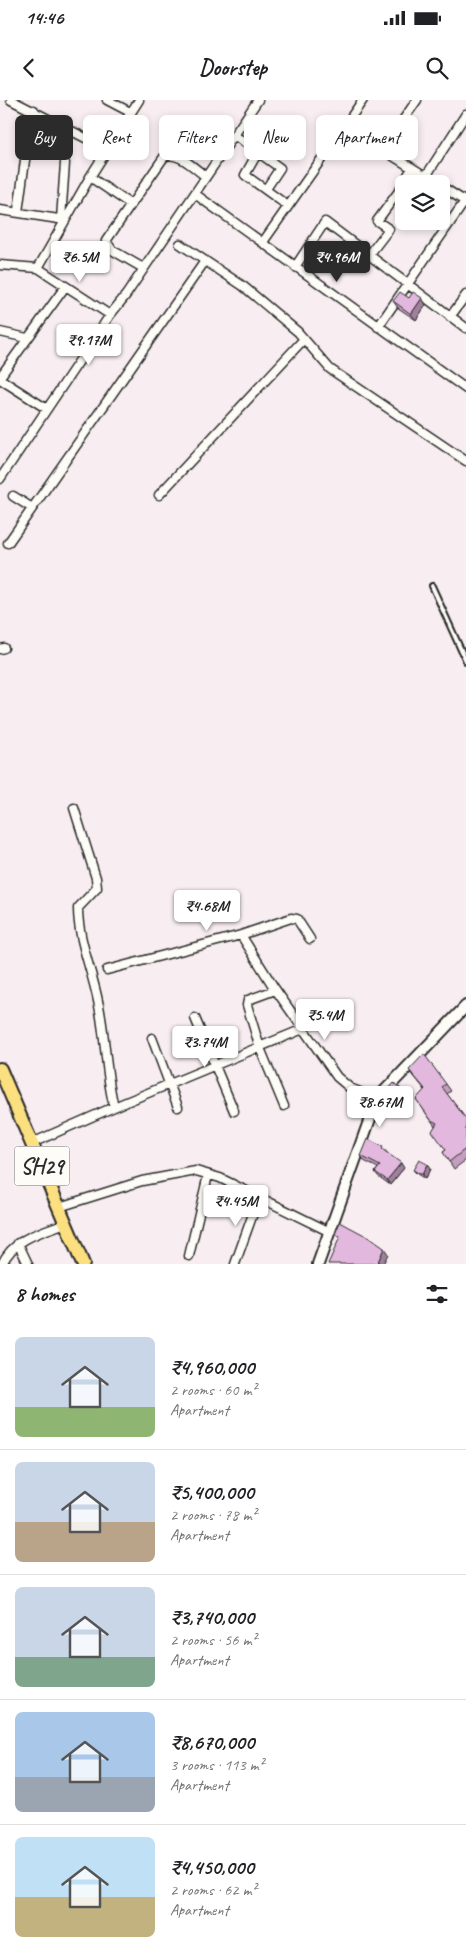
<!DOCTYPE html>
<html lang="en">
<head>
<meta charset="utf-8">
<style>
  body { margin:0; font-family:Caveat,sans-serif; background:#f6f6f6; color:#202124; height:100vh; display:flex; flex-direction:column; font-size:19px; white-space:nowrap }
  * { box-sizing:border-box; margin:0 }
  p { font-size:16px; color:#757577 }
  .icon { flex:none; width:28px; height:28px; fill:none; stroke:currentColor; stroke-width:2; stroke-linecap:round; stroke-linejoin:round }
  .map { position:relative; height:1164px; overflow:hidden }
  .sheet { display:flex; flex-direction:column; background:#fff; flex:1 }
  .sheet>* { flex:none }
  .guide { position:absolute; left:15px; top:15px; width:436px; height:45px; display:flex; gap:10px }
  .controls { position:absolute; left:395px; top:75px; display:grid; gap:10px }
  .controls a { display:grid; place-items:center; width:55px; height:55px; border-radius:8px; background:#fff; box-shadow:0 2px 8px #0003; font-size:25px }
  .price { position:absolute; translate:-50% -42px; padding:0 11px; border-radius:5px; background:#fff; color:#222; font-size:16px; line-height:32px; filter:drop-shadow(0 1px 2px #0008) }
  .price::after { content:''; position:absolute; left:50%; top:30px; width:15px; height:11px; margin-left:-8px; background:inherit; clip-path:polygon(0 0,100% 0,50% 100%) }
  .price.current { background:#2b2b2b; color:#fff }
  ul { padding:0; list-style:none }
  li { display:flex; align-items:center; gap:15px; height:125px; padding:0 15px }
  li+li { border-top:1px solid #e0e0e0 }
  li span { display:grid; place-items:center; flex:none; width:140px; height:100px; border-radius:8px; color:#555 }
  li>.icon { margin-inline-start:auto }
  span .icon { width:60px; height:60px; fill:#fffc; stroke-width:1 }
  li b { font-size:21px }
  h2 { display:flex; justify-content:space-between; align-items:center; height:60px; padding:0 15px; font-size:21px }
  .tag { padding:0 18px; border-radius:8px; background:#fff; box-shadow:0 2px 8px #0003; font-size:18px; line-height:45px }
  .tag.current { background:#2b2b2b; color:#fff }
  .status { display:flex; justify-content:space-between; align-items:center; height:35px; padding:0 25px; background:#fff; direction:ltr }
  .status svg { height:14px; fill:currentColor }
  header { display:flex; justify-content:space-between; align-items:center; height:65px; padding:0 15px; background:#fff; font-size:22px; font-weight:700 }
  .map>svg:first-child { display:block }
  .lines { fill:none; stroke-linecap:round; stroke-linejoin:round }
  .service-casing { stroke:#2b2b2b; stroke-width:8 }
  .minor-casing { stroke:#2b2b2b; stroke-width:11 }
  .tertiary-casing { stroke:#2b2b2b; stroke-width:14 }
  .primary-casing { stroke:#2b2b2b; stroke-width:16 }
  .service { stroke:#fdfcf7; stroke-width:4 }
  .minor { stroke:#fdfcf7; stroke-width:8 }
  .tertiary { stroke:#fdfcf7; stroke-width:10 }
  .primary { stroke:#fce080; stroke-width:12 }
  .wall { fill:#c39ebf; stroke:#2b2b2b }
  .shaded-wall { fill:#9f819b; stroke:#2b2b2b }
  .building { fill:#e3b8de; stroke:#2b2b2b }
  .labels { text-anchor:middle; stroke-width:4; stroke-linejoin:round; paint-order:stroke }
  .shield { fill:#fdfcf7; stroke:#6a6a68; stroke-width:1 }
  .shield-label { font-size:22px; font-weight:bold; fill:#2b2b2b }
</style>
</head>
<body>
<div class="status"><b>14:46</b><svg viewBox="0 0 49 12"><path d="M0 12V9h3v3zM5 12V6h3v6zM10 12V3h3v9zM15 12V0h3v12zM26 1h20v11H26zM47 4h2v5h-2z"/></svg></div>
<header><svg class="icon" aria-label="back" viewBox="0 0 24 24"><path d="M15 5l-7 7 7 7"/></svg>Doorstep<svg class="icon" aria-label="search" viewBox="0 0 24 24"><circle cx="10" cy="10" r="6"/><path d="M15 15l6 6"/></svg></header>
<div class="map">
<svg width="466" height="1164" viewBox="0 0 466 1164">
  <rect width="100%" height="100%" fill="#f8eef2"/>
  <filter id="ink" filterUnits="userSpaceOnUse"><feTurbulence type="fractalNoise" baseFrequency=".02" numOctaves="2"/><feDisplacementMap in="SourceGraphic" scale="10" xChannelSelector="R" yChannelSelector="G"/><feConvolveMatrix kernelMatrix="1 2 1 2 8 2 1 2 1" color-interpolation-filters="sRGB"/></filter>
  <g filter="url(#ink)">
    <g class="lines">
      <defs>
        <path id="service" d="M432 486 466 561"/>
        <path id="minor" d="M11 0 107 49
          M107 0 130 12
          M345 26 438 84
          M234 35 280 68 266 89
          M383 49 417 0
          M258 52 245 75 288 106
          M426 76 466 14
          M90 77 130 104
          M441 86 466 102
          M195 94 466 289
          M0 110 65 120
          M18 112 31 16 34 10
          M61 119 65 63
          M263 142 363 0
          M180 144 243 186 298 232 330 269 466 361
          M369 155 389 129 377 121 399 91 412 68
          M0 165 38 168 110 215
          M295 167 325 122 466 228
          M38 168 90 77 139 0
          M143 168 112 150 106 141 164 57C177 50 194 68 205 76
          M450 217 466 195
          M378 227 465 101
          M0 232 27 238
          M0 277 65 187
          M0 279 47 309
          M0 379 110 215 126 195 258 0
          M159 395 304 239
          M13 396 32 408
          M8 443 205 161
          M0 549 4 548
          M74 708 96 778 97 788 78 808C78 840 92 870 98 901 106 937 105 972 114 1007L303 929
          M241 835 291 818 297 819 310 839
          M107 870 241 835 273 886 337 977 350 988 377 999
          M275 890 248 900 247 905 260 948 284 1006
          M195 918 234 1011
          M152 938 178 1007
          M32 1043 114 1007
          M59 1107 142 1081 196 1071 220 1078 330 1132
          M18 1143 28 1164
          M189 1156 208 1075
          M2 1164C14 1138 41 1132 66 1123
          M235 1164 259 1097"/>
        <path id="tertiary" d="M318 1164 377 999 466 906"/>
        <path id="primary" d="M0 969 83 1164"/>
      </defs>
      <use href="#service" class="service-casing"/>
      <use href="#minor" class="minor-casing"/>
      <use href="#tertiary" class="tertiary-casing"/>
      <use href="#primary" class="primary-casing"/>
      <use href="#service" class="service"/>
      <use href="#minor" class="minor"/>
      <use href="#tertiary" class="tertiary"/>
      <use href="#primary" class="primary"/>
    </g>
    <path class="wall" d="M409 198H422L426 205 416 220 398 208 393 201Z
      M409 970 446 984 451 991 447 994 466 1019V1060L454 1069 443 1052 446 1050 435 1026 416 999 425 990Z
      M386 992H403L396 1003 389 997Z
      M386 1051V1052L404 1068 390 1085 378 1076 375 1072 378 1068 364 1061 361 1056Z
      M430 1069 425 1079 417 1074 413 1070Z"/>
    <path class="shaded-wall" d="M422 198 426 205 416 220 411 214Z
      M400 988 403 992 396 1003 393 998Z
      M401 1063 404 1068 390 1085 387 1080Z
      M427 1064 430 1069 425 1079 422 1075Z
      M384 1148 388 1154 383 1164H377Z"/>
    <path class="building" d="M400 192 409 198 413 192 422 198 411 214 393 201Z
      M424 954 446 984 442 987 466 1019V1053L464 1050 449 1062 443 1052 446 1050 432 1031 437 1023 431 1020 416 999 425 989 409 970Z
      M394 983 400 988 393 998 386 992Z
      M368 1039 383 1047 382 1049 401 1063 387 1080 375 1072 380 1066 361 1056Z
      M419 1060 427 1064 422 1075 413 1070Z
      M340 1122 370 1138 384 1148 377 1164H328L340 1137 335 1134Z"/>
  </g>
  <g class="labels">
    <rect class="shield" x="14.5" y="1046.5" width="55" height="39" rx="4"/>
    <g class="shield-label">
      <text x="42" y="1074">SH29</text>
    </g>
  </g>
</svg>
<div class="controls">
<a><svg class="icon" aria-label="layers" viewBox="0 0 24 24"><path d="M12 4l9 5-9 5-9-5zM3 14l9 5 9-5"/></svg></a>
</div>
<b class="price" style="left:80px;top:183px">₹6.5M</b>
<b class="price current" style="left:337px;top:183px">₹4.96M</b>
<b class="price" style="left:89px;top:266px">₹9.17M</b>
<b class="price" style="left:207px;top:832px">₹4.68M</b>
<b class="price" style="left:325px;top:941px">₹5.4M</b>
<b class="price" style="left:205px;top:968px">₹3.74M</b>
<b class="price" style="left:380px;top:1028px">₹8.67M</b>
<b class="price" style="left:236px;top:1127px">₹4.45M</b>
<div class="guide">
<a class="tag current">Buy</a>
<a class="tag">Rent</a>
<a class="tag">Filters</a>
<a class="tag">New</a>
<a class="tag">Apartment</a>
</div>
</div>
<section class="sheet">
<h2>8 homes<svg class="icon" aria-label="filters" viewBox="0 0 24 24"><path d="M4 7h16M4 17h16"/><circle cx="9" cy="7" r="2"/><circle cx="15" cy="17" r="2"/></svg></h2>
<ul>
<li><span style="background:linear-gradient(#c9d6e8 70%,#8fb573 0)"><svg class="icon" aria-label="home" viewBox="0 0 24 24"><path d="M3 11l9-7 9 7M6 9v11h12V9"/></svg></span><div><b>₹4,960,000</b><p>2 rooms · 60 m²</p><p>Apartment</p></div></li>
<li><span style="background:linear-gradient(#c9d6e8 60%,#b9a48a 0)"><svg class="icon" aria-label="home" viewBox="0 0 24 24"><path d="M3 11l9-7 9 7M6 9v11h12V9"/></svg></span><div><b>₹5,400,000</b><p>2 rooms · 78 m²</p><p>Apartment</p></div></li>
<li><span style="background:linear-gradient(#c9d6e8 70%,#7fa58c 0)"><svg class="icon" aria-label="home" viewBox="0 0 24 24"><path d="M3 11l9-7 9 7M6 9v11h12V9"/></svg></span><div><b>₹3,740,000</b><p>2 rooms · 56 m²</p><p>Apartment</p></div></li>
<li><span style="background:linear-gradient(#a9c7e8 65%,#9aa5b1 0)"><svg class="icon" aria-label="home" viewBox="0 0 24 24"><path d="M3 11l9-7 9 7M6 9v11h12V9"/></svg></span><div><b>₹8,670,000</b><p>3 rooms · 113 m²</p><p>Apartment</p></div></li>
<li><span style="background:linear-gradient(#bfe0f5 60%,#c2b280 0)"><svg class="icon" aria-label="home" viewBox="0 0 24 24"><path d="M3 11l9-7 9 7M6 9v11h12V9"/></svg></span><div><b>₹4,450,000</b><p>2 rooms · 62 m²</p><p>Apartment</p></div></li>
</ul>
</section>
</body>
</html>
